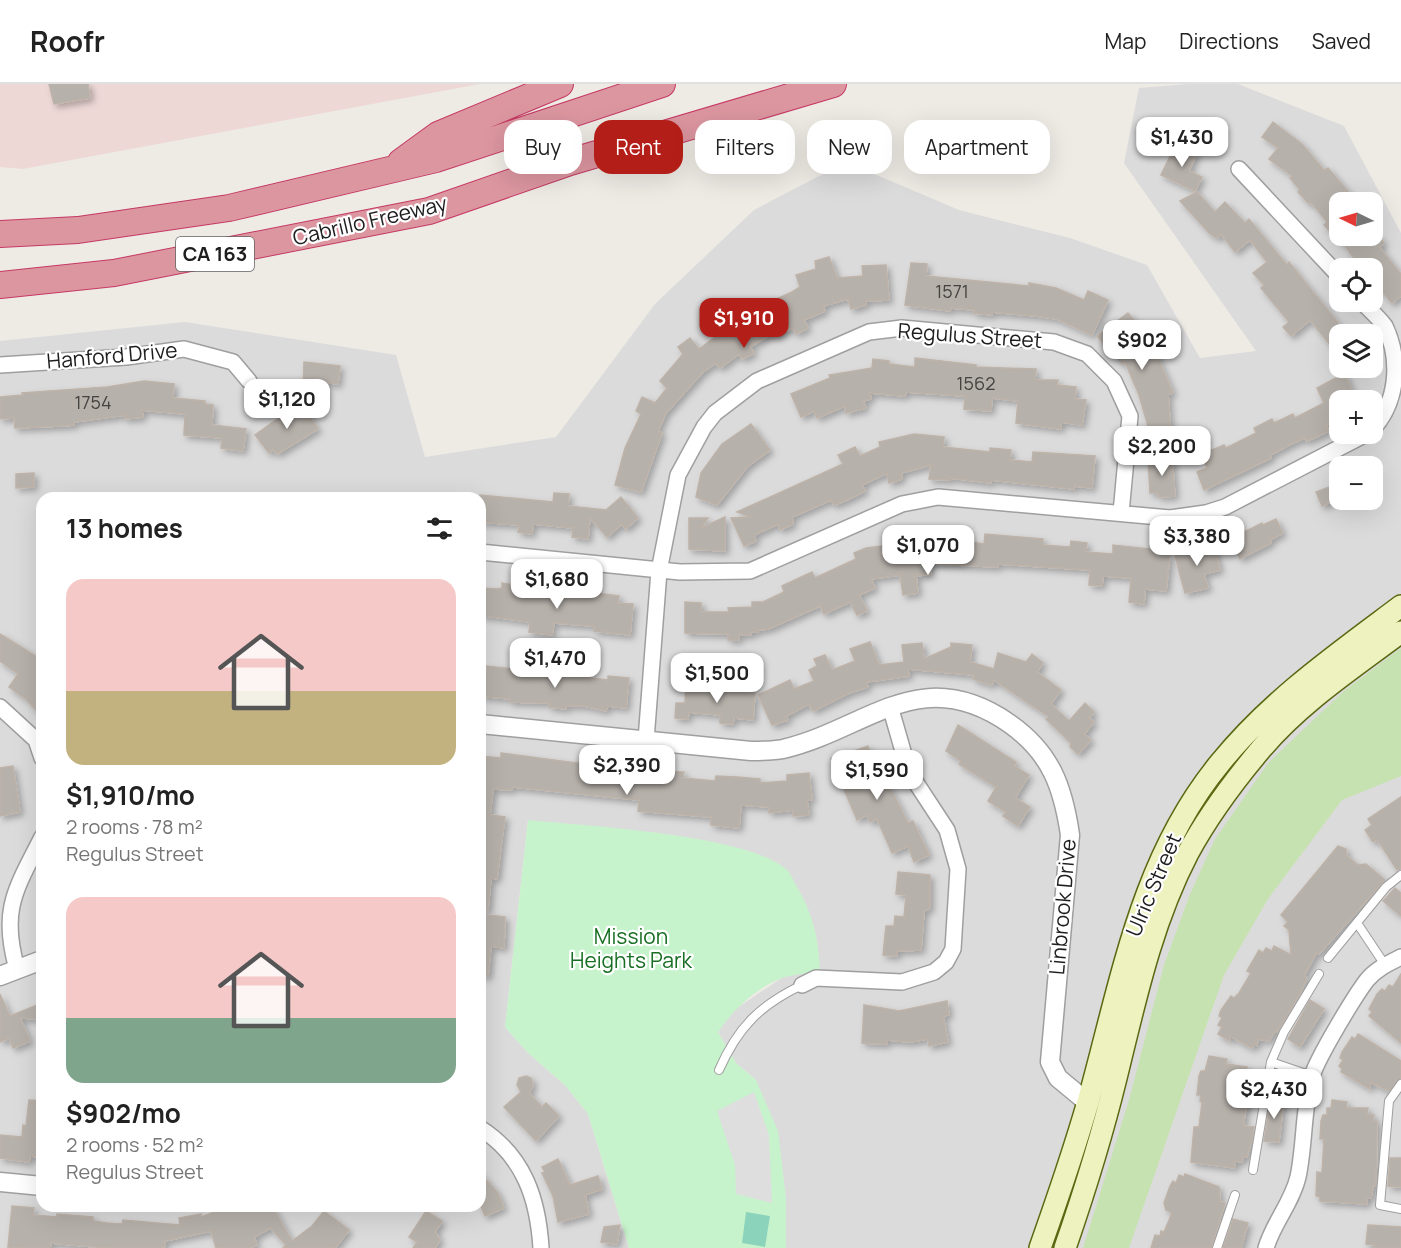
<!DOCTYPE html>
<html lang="en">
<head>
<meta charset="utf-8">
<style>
  body { margin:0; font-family:Manrope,sans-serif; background:#f6f6f6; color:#222; height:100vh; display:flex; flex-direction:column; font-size:22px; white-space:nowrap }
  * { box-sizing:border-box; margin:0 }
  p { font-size:20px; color:#767676 }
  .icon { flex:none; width:33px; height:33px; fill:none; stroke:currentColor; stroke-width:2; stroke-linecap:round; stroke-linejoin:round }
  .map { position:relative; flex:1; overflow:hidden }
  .panel { position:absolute; left:36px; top:408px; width:450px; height:720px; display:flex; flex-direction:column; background:#fff; border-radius:18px; box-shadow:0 6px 24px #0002 }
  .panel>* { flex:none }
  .banner { position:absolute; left:504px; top:36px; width:570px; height:54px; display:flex; gap:12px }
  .needle { width:39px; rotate:275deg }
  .fabs { position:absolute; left:1329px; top:108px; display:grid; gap:12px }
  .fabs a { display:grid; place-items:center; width:54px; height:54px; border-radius:12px; background:#fff; box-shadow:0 6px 24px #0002; font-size:30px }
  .price { position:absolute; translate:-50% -51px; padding:0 14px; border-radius:12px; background:#fff; color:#222; font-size:20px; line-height:39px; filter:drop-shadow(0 2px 3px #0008) }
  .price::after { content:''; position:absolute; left:50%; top:36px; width:18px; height:14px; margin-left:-9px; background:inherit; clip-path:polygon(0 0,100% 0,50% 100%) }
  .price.active { background:#b41e18; color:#fff }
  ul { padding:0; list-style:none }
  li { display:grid; align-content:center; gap:12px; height:318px; padding:0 30px }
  li span { display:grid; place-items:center; height:186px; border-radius:18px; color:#555 }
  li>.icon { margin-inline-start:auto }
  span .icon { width:108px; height:108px; fill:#fffc; stroke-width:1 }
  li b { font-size:26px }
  h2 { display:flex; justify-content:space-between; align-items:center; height:72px; padding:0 30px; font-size:26px }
  .tag { padding:0 21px; border-radius:18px; background:#fff; box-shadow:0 6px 24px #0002; font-size:21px; line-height:54px }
  .tag.active { background:#b41e18; color:#fff }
  header { display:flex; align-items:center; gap:36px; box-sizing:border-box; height:84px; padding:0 30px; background:#fff; border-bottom:2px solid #e0e0e0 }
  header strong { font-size:28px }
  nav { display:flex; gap:33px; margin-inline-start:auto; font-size:21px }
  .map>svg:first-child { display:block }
  .residential { fill:#dcdbdb; fill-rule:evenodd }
  .commercial { fill:#edd8d6 }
  .grass { fill:#c7e2b1 }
  .park { fill:#c7f3cc }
  .pitch { fill:#8cd3bb }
  .parking { fill:#dedede }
  .building { fill:#b7b1ab; stroke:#beb3a9; stroke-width:1.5; filter:url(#shadow) }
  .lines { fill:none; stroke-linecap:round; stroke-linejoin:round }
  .service-casing { stroke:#9f9f9f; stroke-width:10 }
  .minor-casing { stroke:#9f9f9f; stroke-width:18 }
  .tertiary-casing { stroke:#9f9f9f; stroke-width:21 }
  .secondary-casing { stroke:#5b6812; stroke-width:24 }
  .motorway-casing { stroke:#c53963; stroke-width:28 }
  .service { stroke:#fff; stroke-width:8 }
  .minor { stroke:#fff; stroke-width:15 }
  .tertiary { stroke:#fff; stroke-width:18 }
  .secondary { stroke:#edf2bf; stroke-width:21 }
  .motorway { stroke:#dc96a0; stroke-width:26 }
  .labels { text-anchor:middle; stroke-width:4.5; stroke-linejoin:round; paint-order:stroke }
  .number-label { font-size:18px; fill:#444341 }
  .shield { fill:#fff; stroke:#626262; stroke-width:1.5 }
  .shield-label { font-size:20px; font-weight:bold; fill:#1e1e1e }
  .street-label { font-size:21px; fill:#1e1e1e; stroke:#fff }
  .park-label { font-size:21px; fill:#186f23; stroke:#fff }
</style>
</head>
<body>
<header>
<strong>Roofr</strong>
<nav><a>Map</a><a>Directions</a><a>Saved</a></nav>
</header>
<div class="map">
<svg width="1401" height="1164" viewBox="0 0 1401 1164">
  <defs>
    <filter id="shadow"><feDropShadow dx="3.5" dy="3.5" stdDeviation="3" flood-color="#0004"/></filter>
  </defs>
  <rect width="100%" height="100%" fill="#eeebe5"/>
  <path class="residential" d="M1188 0H1238L1344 42 1401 149V1164H786V1114L756 996 736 979 718 948 731 928 783 893 528 736 505 943 528 969 565 1001 588 1030 629 1164H0V257L185 238 396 271 425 373 556 353 655 220 754 126 846 78 959 126 1070 154 1147 181 1200 274 1256 267 1124 79 1139 4ZM1340 118H1372V152H1340ZM1340 184H1372V218H1340ZM1340 250H1372V284H1340ZM1340 316H1372V350H1340ZM1340 382H1372V416H1340ZM42 414H480V1122H42Z"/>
  <path class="commercial" d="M0 0H480L23 85 0 83Z"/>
  <path class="grass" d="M1401 564V692L1342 716 1268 815 1224 891 1129 1164H1083L1129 1016 1164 881 1190 810 1215 755 1269 678 1344 607Z"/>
  <path class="park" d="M528 736C584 742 748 750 787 786 791 789 793 797 796 801 813 830 819 855 820 888 808 890 793 890 782 894 756 904 733 926 718 948L736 979 756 996 778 1047 786 1114V1164H629L588 1030 565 1001 528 969 505 943Z"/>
  <path class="pitch" d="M746 1128 770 1132 765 1163 742 1159Z"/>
  <path class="parking" d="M754 1008 769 1051 772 1119 736 1110 735 1081 717 1027Z"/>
  <path class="building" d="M49 0H88L90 14 54 20Z
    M1273 38 1302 60 1324 86 1328 84 1357 118H1340V152H1378L1384 159 1379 163 1401 190V212L1392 219 1378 203 1372 208V184H1361L1340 155V159L1324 141 1327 138 1311 118 1309 120 1298 108 1300 106 1290 94 1292 92 1269 75 1278 64 1262 53Z
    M1176 60 1197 69 1189 87 1202 93 1195 107 1161 91Z
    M1197 108 1215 128 1225 118 1245 139 1249 135 1287 181 1289 178 1347 250H1340V273L1310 236 1291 252 1283 243 1289 238 1261 204 1264 201 1253 189 1267 178 1250 156 1235 168 1221 150 1217 154 1210 150 1180 117Z
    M829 173 837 194 863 192 862 182 886 181 889 216 866 217V221L851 225 848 215 823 222 825 227 804 236 808 244 796 250 793 244 775 252 773 249 750 263 754 269 742 275 739 270 720 284 716 279 703 288 666 329 658 347 662 349 641 408 615 401 625 364 641 330 636 327 642 313 655 319 667 304 660 297 683 270 678 263 690 254 699 265 723 247 717 236 750 216 755 225 792 208 800 203 796 191 816 185 815 177Z
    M911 179 927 180 926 192 1029 202V199L1056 204 1084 216 1088 207 1108 216 1092 251 1057 235 1037 232 992 228V231L974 229 975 226 951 224 950 227 905 221Z
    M1128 229 1154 258 1152 260 1173 309 1168 310 1171 351 1152 356 1139 311 1125 278 1122 280 1097 252Z
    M915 274 976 281V283L1036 285 1035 296H1058L1057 301 1076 303 1075 315 1086 316 1082 341 1061 338V345L1016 339 1018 317 992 314 991 327 964 325 965 312 906 308 905 312 870 309 871 315 863 317 866 324 846 329 845 322 817 334 814 327 801 333 791 310 830 294 829 291 872 284 873 275 889 277V280L915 283Z
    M304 278 340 282 338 300 320 298 319 307 303 305Z
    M1345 289 1355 316H1340V334L1326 341 1329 347 1314 354 1306 357 1305 354 1293 359 1270 371 1271 374 1204 406 1197 388 1207 384 1205 379 1209 377 1205 369 1224 361 1226 364 1256 349 1254 344 1272 335 1274 339 1293 330 1295 334 1324 319 1317 304Z
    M144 297 174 300 173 314 205 317V320L213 321 212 341 246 345 243 367 221 364 222 354 184 351 185 330 142 326 143 333 125 335V331L74 338V341L60 342 15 344 14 334 0 335V313L23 311 22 309 107 303Z
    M300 319 318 345 277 370 273 365 269 369 255 351Z
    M751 340 770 366 747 383 717 421 696 413 701 389 722 360Z
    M914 350 944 353 943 363 990 368V364L1011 366 1010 376 1032 378 1033 368 1095 372 1092 404 1075 402 1074 405 991 396V399L950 394V396L929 395 931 381 901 389 902 395 889 399 887 389 862 401 865 407 847 416 834 421 831 416 792 433 793 440 780 446 778 440 754 451 756 457 744 462 731 434 751 433 737 428 843 380 838 371 855 363 860 372 880 363 879 358Z
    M1172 373 1175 412 1159 413 1158 409H1150L1148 375Z
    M34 389V403L16 404V390Z
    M1340 399V414L1322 422 1316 408Z
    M554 409 569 410 568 422 606 426 621 413 638 434 626 445 622 440 607 453 590 434 588 455 572 453 573 444 533 440 532 450 518 448 519 441 480 438V411L553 418Z
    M725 433V467L689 465V434H708L701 444Z
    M1276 435 1283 449 1270 456 1271 459 1240 475 1230 455 1262 439 1263 441Z
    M922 446 936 447V453L984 460 985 450 1043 455V461L1070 463 1071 457 1087 459 1086 468 1113 470V461L1150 465 1170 471 1166 507 1145 505 1144 520 1129 518 1131 494 1103 492 1102 502 1089 501 1090 486 998 480V483L930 480 931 490 916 492 918 509 903 511 900 491 871 495 875 504 859 511 867 527 857 531 850 518 824 530 820 522 768 545 758 546V548H751V551H739V556H728V550L685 549V518L701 519V528H729L728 524 752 523V518H763L784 508 782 502 812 488 815 494 856 475 854 469 866 464 899 460 898 451Z
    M1213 457 1220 486 1204 490 1208 504 1185 509 1175 472 1199 466 1198 461Z
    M502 499 536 505 535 512 560 515V512L580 514V507L619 512 618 519 633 520 630 551 594 547V542L554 539 552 551 529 548 530 538 480 531 482 504 497 505 502 504Z
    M0 550 42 576V633L26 615 9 603 18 590 0 577Z
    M870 558 879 581 904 578 902 561 922 559 924 575 951 563V559L972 561 970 578 994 585 998 569 1026 578 1032 570 1043 579 1037 588 1061 606 1051 620 1069 637 1085 619 1094 628 1089 634 1094 638 1084 650 1091 656 1078 670 1070 663 1071 659 1046 635 1049 633 994 596 992 601 973 595 974 591 908 585 909 592 866 598 868 603 849 609 813 627 809 620 786 632 788 636 772 641 758 611 790 596 794 605 814 597 809 586 817 582 814 575 825 571 832 586 855 577 850 565Z
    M486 582 608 596V592L629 594 626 624 608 622 606 627 584 622H566V625L549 623V619L510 618V615L480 612V599H485Z
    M686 600 755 609 753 636 734 634 733 640 720 639V631L689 628 688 635 675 634 676 619H685Z
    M958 641 1016 678 1014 682 1029 691 1015 714 1030 723 1018 742 1003 732 1006 728 988 717 996 703 959 680 961 677 946 667Z
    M868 662 886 702 888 701 897 717 908 739 913 737 929 771 914 778 908 762 892 769 877 735 870 738 867 731 857 736 831 675Z
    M501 669 584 680V678L645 684 644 687 684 688 683 694 715 697 716 692 737 693 760 695V699L787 697V691L809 689 812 716H807L809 731 793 732V726L769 729V723L741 721 739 744 711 741V733L638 727 639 716 513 703 512 706 493 705 490 731 505 733 503 747 497 795 491 794 488 826H480V672L501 674Z
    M13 682 20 728 0 732V684Z
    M1401 713V785L1397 786 1377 755 1373 758 1365 746 1372 741 1368 735Z
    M1338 762 1346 765 1347 772 1358 781 1366 780 1385 796 1319 870 1317 868 1304 892 1307 894 1300 910 1277 948 1275 947 1269 957 1258 955 1257 961 1255 959 1252 964 1230 952V957L1218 950 1222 943 1218 941 1222 934 1219 932 1221 926 1231 912 1234 914 1239 909 1251 889 1247 887 1259 866 1263 869 1266 864 1272 867 1274 862 1291 871 1289 846 1284 842 1288 838 1281 831Z
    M898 788 930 791V825L924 827 921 866 897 867V872L883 871 886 842H894L895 832 904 833 906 811 896 810Z
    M1395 804 1401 809V832L1383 817Z
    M480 830 505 833 504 864 491 862 488 892H480Z
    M1401 890V959L1369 932 1372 928 1369 925 1377 910 1382 905 1385 907 1389 901 1393 903Z
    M0 910 10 932 42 919V935L20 934 30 957 13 964 9 954 0 958Z
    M1310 916 1324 925 1300 963 1288 955Z
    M947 917 949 931 943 932 948 958 929 962 928 955 910 958 887 956V960L862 959 864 921 899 927Z
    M1358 950 1401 977V994L1389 1007 1370 998V1005L1341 988 1342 985 1339 982 1343 976 1340 974 1342 968 1352 953 1355 955Z
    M1209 972 1227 975 1226 980 1247 983 1246 989 1252 990 1243 1042 1254 1043 1252 1055 1247 1073H1243L1242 1078 1235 1077V1084L1191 1078 1194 1043H1199L1202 1018 1200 1017 1201 1011H1197L1199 992 1201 987H1205Z
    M526 992 531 994 533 1001 529 1009 542 1023 546 1019 559 1032 536 1057 504 1023 521 1008 517 1001 519 994Z
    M1271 1012 1284 1014 1279 1058 1264 1057Z
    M29 1016 42 1017 39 1073 30 1072 29 1078 0 1074V1051L22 1053 23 1041 26 1042Z
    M1332 1016 1347 1018 1346 1024H1368L1367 1031H1374L1373 1037H1377L1376 1102H1373L1371 1114H1367V1120L1320 1117V1113L1316 1112 1317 1088 1322 1089 1324 1055H1320L1321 1037 1323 1031H1327V1024H1331Z
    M1390 1074H1401V1103L1388 1102Z
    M558 1075 570 1101 598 1092 602 1105 585 1111 589 1130 558 1138 553 1112 542 1089 545 1088 542 1083Z
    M480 1089 498 1109 504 1124 485 1132 480 1120Z
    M1185 1090 1219 1103 1220 1118 1225 1119 1211 1164H1151L1155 1151 1160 1152 1161 1147 1164 1148 1172 1129 1166 1126 1164 1119 1170 1102 1173 1097 1176 1099 1179 1091 1184 1093Z
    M12 1122 34 1124 33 1131 57 1133V1130L93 1133V1137L107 1139 122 1140 123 1136 180 1141 179 1134 201 1130V1133L230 1122H272L292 1157 312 1142 324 1127 349 1146 335 1164H283L286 1161 270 1144 254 1153 257 1161 250 1164H216L211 1147 165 1157V1162L161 1164H107L51 1159 50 1164H24L8 1163Z
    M426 1127 442 1137 435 1148 440 1156 435 1164H413L417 1158 409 1153Z
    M1233 1135 1248 1139 1241 1164H1223Z
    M620 1141 617 1160 601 1158 604 1143Z
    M1368 1141 1401 1143V1164H1375V1161L1366 1160Z"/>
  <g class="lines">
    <defs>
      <path id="service" d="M1357 839 1385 881
        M1328 874 1386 803 1401 791
        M719 986C738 943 760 921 802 901
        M1312 992 1271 978 1284 948 1319 890
        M1401 1000 1389 1017 1380 1121 1401 1125
        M1253 1086 1271 978
        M1217 1164 1235 1111"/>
      <path id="minor" d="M1239 85 1340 193
        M1362 218C1369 225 1378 233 1385 242 1401 276 1398 318 1372 346
        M0 281 126 273 184 265 233 278 249 297
        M480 468 680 488 750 487 902 420 938 413 1170 434 1206 429 1225 423 1366 350
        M0 623 36 656 42 674
        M646 656 659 487 678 391 704 343 715 329 757 297 869 248 902 244 1054 258 1087 270 1114 297 1130 332 1121 429
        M17 885C0 825 16 805 42 753
        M802 901 816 894 902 898 934 888 946 878 953 865 958 785 947 746 909 688 890 622
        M480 1044C524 1072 538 1115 541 1164
        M1266 1164C1273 1139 1292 1119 1298 1093 1305 1060 1303 1024 1312 992 1318 973 1354 913 1367 896 1376 885 1389 879 1401 873"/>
      <path id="tertiary" d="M480 640 751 667C762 667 773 667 783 665 868 645 920 577 1010 640 1051 669 1063 703 1070 751L1050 978 1058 994 1087 1018
        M0 892 42 876
        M0 1098 42 1102"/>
      <path id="secondary" d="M1040 1164C1057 1116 1074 1067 1088 1018 1121 900 1140 776 1220 679 1271 616 1337 570 1401 522
        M1065 1164C1084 1109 1102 1051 1116 994 1135 917 1151 840 1188 769 1208 732 1234 697 1261 665 1301 618 1353 584 1401 548"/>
      <path id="motorway" d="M401 78 438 51 560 0
        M0 150 78 146 229 124 436 75 662 0
        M0 201 114 189 429 127 570 78 833 0"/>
    </defs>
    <use href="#service" class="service-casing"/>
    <use href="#minor" class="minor-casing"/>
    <use href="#tertiary" class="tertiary-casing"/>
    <use href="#secondary" class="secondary-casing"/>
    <use href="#motorway" class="motorway-casing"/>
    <use href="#service" class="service"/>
    <use href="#minor" class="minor"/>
    <use href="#tertiary" class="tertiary"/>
    <use href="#secondary" class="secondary"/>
    <use href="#motorway" class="motorway"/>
  </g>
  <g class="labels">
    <g class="number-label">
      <text x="952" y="214">1571</text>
      <text x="976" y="306">1562</text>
      <text x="93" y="325">1754</text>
    </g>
    <rect class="shield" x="176" y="153" width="78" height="34" rx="4.5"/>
    <g class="shield-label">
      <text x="215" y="177">CA 163</text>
    </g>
    <g class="street-label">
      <text transform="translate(370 137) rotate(-13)" y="7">Cabrillo Freeway</text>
      <text transform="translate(970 252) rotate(4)" y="7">Regulus Street</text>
      <text transform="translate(112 272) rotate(-5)" y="7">Hanford Drive</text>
      <text transform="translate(1154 801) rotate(-67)" y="7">Ulric Street</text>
      <text transform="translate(1063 823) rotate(-85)" y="7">Linbrook Drive</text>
    </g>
    <g class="park-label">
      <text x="631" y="860">Mission<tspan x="631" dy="24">Heights Park</tspan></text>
    </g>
  </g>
</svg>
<div class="fabs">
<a><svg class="needle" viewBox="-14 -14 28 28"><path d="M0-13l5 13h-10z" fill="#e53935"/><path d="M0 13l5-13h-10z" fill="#767676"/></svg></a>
<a><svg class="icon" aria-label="locate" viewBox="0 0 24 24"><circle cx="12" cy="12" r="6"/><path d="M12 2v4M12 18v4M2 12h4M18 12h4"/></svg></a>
<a><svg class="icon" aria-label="layers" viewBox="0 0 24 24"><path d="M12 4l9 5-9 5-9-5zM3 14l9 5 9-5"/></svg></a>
<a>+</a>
<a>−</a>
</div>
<b class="price" style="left:1182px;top:84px">$1,430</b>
<b class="price active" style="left:744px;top:265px">$1,910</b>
<b class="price" style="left:1142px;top:287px">$902</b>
<b class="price" style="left:287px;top:346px">$1,120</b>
<b class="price" style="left:1162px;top:393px">$2,200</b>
<b class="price" style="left:1197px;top:483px">$3,380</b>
<b class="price" style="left:928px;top:492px">$1,070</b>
<b class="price" style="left:557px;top:526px">$1,680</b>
<b class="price" style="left:555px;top:605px">$1,470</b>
<b class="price" style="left:717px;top:620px">$1,500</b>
<b class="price" style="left:627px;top:712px">$2,390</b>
<b class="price" style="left:877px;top:717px">$1,590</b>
<b class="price" style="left:1274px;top:1036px">$2,430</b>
<div class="banner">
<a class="tag">Buy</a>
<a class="tag active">Rent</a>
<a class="tag">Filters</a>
<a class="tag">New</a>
<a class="tag">Apartment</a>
</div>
<section class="panel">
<h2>13 homes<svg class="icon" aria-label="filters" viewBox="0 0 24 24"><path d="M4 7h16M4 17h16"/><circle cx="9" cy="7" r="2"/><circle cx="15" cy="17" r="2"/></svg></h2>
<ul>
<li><span style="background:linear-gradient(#f6c9c9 60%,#c2b280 0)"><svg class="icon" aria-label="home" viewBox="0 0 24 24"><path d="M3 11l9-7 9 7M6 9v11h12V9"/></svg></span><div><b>$1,910/mo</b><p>2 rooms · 78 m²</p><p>Regulus Street</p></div></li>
<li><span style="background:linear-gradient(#f6c9c9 65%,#7fa58c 0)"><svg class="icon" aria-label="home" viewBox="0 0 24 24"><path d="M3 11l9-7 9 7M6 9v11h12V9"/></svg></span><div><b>$902/mo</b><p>2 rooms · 52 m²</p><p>Regulus Street</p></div></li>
</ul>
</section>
</div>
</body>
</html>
